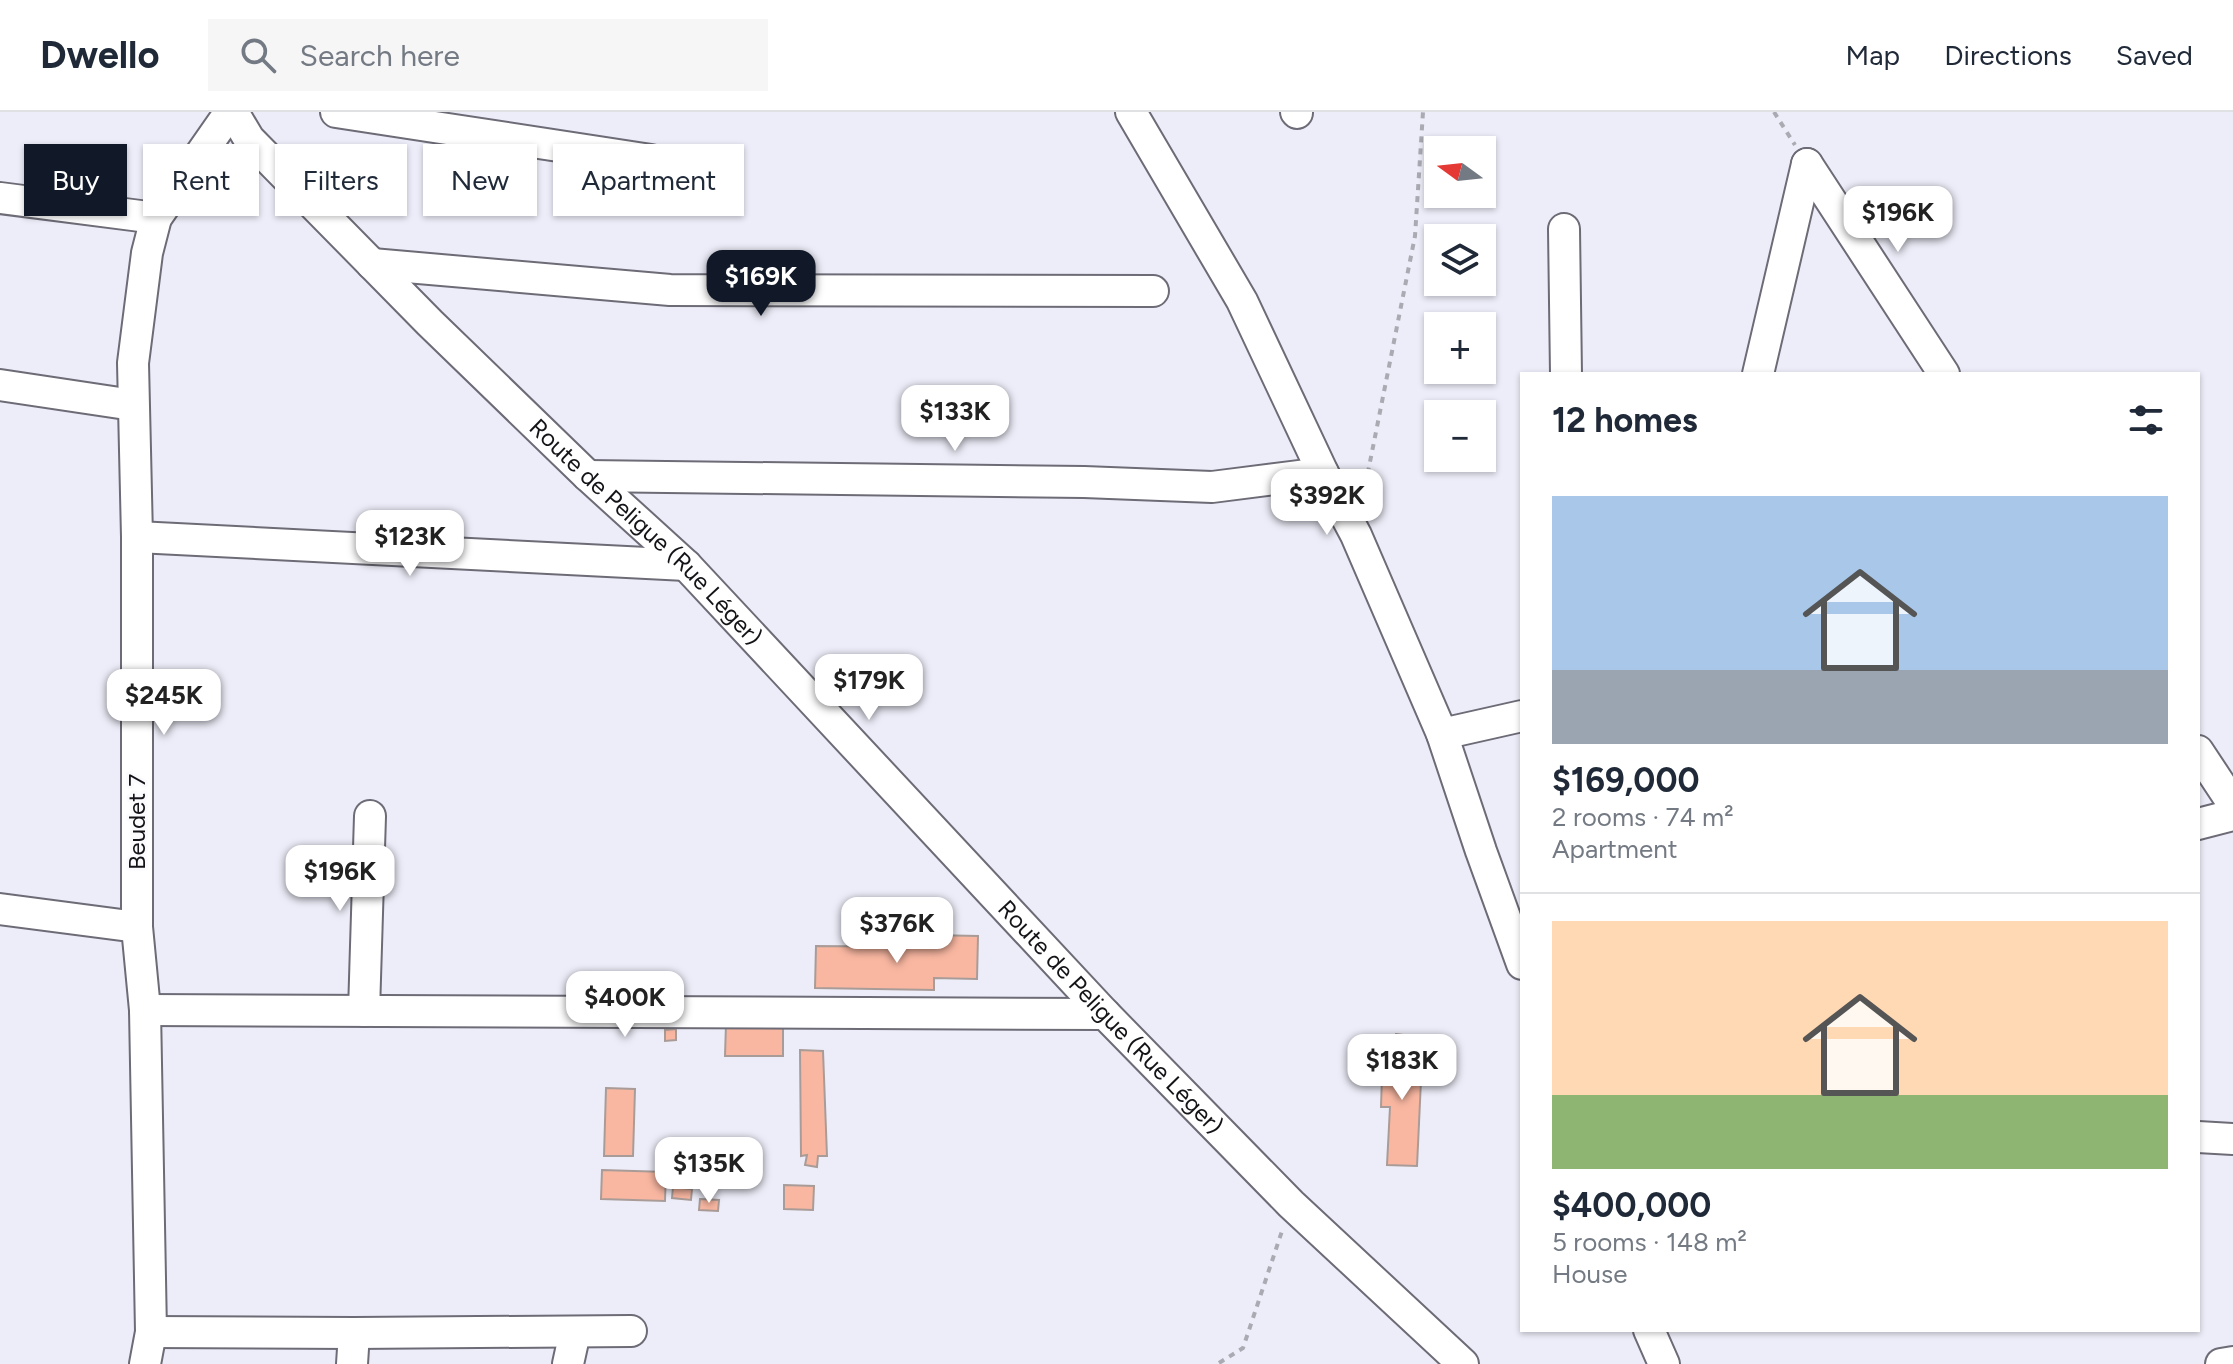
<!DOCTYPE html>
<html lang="en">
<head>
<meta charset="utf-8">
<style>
  body { margin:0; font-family:Figtree,sans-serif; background:#f6f6f7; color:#1f2937; height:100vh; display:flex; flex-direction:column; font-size:30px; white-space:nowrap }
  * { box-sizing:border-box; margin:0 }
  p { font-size:26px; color:#747a83 }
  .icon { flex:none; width:44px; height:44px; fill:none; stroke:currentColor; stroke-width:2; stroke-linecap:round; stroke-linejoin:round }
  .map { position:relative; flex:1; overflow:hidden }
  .sheet { position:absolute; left:1520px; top:260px; width:680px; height:960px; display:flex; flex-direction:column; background:#fff; border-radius:0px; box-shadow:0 2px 6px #0004 }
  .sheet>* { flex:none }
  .guide { position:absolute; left:24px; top:32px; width:760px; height:72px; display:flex; gap:16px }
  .needle { width:52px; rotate:285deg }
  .controls { position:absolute; left:1424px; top:24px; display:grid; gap:16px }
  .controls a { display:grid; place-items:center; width:72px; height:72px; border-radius:0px; background:#fff; box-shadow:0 2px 6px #0004; font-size:40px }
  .price { position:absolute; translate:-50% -68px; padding:0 18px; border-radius:16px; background:#fff; color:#222; font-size:26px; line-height:52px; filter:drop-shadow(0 2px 4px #0008) }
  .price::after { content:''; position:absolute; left:50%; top:48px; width:24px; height:18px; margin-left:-12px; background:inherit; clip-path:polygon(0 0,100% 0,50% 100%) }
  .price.on { background:#111827; color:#fff }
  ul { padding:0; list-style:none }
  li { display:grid; align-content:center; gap:16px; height:424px; padding:0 32px }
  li+li { border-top:2px solid #e0e1e3 }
  li span { display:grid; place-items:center; height:248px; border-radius:0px; color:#555 }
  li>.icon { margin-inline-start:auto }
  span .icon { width:144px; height:144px; fill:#fffc; stroke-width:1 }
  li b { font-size:34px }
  h2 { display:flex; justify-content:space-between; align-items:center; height:96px; padding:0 32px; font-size:34px }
  .tag { padding:0 28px; border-radius:0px; background:#fff; box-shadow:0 2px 6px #0004; font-size:28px; line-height:72px }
  .tag.on { background:#111827; color:#fff }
  header { display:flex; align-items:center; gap:48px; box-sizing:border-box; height:112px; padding:0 40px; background:#fff; border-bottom:2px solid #e0e1e3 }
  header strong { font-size:38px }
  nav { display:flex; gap:44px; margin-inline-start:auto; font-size:28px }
  .search { width:560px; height:72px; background:#f6f6f7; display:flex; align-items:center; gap:20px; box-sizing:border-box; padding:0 28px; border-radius:0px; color:#747a83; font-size:30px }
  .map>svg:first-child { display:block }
  .building { fill:#f9b7a1; stroke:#a99c98; stroke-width:2 }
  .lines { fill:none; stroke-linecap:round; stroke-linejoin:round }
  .minor-casing { stroke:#6c6b76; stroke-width:34 }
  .path { stroke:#aaaab3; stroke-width:4; stroke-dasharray:6 6; stroke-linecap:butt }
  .minor { stroke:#fff; stroke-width:30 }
  .labels { text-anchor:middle; stroke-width:6; stroke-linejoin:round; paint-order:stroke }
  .street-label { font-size:24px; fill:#141418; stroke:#fbfbfe }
</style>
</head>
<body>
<header>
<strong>Dwello</strong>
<div class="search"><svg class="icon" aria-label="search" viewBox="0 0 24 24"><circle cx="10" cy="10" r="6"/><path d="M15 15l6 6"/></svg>Search here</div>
<nav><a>Map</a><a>Directions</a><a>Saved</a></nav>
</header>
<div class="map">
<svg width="2233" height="1252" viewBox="0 0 2233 1252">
  <rect width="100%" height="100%" fill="#ededf9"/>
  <path class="building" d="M931 823 978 824 977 867 934 866V878L815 876 816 834 931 835Z
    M726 912 783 913V944H725Z
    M676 917V928L665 929V918Z
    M1396 922 1404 923 1403 933 1408 934V946L1422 947 1417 1054 1387 1053 1390 995H1381L1383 933 1395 934Z
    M800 938 823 939 827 1044H818L817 1055 805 1053 807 1043 801 1044Z
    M606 976 635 977 633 1044H604Z
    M710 1034 754 1036 753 1070 708 1068Z
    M602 1058 666 1060 665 1089 601 1087Z
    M784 1073 814 1074 813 1098 784 1097Z
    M673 1075 692 1077 691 1088 672 1086Z
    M700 1087 719 1088 718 1099 699 1098Z"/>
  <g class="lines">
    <defs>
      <g id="minor">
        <path id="s1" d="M233 0 249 27 430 211 588 364 686 453 1105 902 1291 1092 1463 1252"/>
        <path d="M336 0 651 48"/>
        <path d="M1131 0 1242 189 1323 361 1356 423 1442 622 1481 739 1522 852"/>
        <path d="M1296 0 1297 1"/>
        <path d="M1807 52 1944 262"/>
        <path d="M0 86 156 106"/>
        <path d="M1564 117 1566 262"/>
        <path d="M372 152 670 178 1153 179"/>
        <path d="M1758 262 1807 52"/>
        <path d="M0 273 133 293"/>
        <path d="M588 364 1084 370 1212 375 1323 361"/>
        <path d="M137 425 686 453"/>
        <path d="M1442 622 1522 604"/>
        <path d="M2198 639 2233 692"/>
        <path d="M2198 712 2233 703"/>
        <path d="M0 797 137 815"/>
        <path d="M145 898 1105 902"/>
        <path d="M364 899 370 704"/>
        <path d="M2198 1025 2233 1027"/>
        <path d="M1649 1218 1664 1252"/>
        <path d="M151 1220 354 1221 631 1219"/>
        <path d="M145 1252 151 1220 145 898 137 815V425L133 251 147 141 156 106 230 0"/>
        <path d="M352 1252 354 1221"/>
        <path d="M568 1252 575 1220"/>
        <path d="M2221 1252 2233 1250"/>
      </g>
    </defs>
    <use href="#minor" class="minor-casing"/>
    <path class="path" d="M1774 0 1795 33
      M1363 385 1415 124 1423 0
      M1219 1251 1243 1236 1283 1116"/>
    <use href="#minor" class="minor"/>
  </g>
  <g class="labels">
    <g class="street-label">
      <text dy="8" stroke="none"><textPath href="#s1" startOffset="590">Route de Peligue (Rue Léger)</textPath></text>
      <text transform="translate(137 710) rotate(-90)" y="8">Beudet 7</text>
      <text dy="8" stroke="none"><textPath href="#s1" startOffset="1262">Route de Peligue (Rue Léger)</textPath></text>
    </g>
  </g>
</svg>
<div class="controls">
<a><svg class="needle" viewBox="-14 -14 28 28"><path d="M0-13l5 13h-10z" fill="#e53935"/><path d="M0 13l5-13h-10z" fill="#747a83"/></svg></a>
<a><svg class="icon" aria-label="layers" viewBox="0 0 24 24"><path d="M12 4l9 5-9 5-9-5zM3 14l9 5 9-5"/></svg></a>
<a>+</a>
<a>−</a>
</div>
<b class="price" style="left:1898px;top:142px">$196K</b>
<b class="price on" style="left:761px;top:206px">$169K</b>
<b class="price" style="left:955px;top:341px">$133K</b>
<b class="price" style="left:1327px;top:425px">$392K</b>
<b class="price" style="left:410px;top:466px">$123K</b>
<b class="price" style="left:869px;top:610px">$179K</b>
<b class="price" style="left:164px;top:625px">$245K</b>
<b class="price" style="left:340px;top:801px">$196K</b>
<b class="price" style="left:897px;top:853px">$376K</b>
<b class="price" style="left:625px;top:927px">$400K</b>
<b class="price" style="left:1402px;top:990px">$183K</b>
<b class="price" style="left:709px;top:1093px">$135K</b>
<div class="guide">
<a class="tag on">Buy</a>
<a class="tag">Rent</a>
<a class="tag">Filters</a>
<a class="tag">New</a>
<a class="tag">Apartment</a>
</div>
<section class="sheet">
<h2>12 homes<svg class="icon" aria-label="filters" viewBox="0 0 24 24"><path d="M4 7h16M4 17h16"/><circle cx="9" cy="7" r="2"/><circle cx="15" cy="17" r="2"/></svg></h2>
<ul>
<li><span style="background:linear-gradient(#a9c7e8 70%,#9aa5b1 0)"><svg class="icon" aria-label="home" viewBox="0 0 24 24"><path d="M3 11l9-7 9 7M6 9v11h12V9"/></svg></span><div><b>$169,000</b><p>2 rooms · 74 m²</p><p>Apartment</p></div></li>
<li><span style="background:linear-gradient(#ffd9b3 70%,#8fb573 0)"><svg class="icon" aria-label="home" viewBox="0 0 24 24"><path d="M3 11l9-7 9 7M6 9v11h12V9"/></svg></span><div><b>$400,000</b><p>5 rooms · 148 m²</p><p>House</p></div></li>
</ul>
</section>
</div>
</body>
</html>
